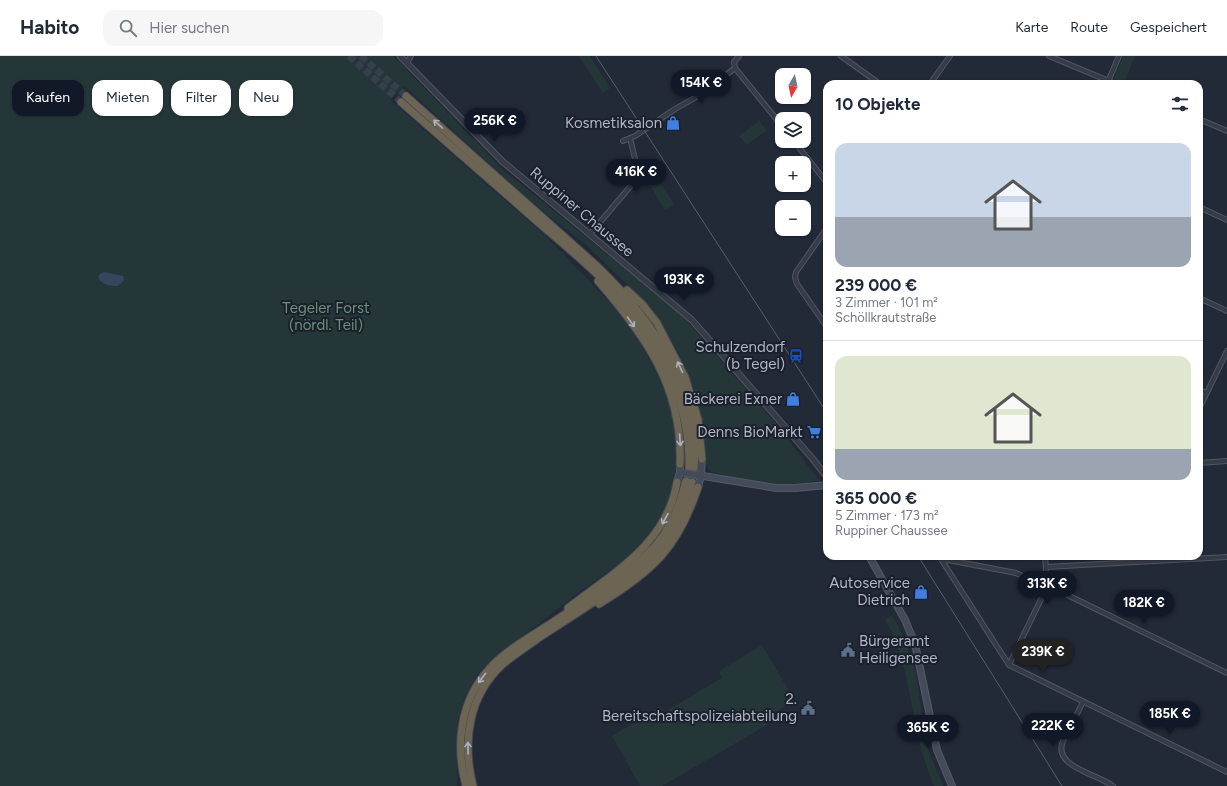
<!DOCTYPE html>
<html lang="de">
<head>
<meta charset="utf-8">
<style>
  body { margin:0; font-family:Figtree,sans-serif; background:#f6f6f7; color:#1f2937; height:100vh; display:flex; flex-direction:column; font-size:15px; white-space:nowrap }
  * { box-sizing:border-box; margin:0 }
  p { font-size:13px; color:#747a83 }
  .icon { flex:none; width:22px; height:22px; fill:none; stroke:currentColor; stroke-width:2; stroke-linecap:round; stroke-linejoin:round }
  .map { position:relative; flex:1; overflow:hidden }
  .panel { position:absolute; left:823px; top:24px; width:380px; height:480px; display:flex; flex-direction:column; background:#fff; border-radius:12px; box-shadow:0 1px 3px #0004 }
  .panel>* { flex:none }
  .top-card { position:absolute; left:12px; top:24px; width:380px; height:36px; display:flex; gap:8px }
  .needle { width:26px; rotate:189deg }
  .tools { position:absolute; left:775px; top:12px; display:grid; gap:8px }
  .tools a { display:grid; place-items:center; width:36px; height:36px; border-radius:8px; background:#fff; box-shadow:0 1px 3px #0004; font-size:20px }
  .price { position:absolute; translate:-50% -34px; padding:0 9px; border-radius:14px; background:#111827; color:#fff; font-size:13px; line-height:26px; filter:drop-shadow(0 1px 2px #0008) }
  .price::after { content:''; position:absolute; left:50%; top:24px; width:12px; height:9px; margin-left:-6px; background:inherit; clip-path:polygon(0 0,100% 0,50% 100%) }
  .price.active { background:#222; color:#fff }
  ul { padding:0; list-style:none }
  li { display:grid; align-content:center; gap:8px; height:212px; padding:0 12px }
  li+li { border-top:1px solid #e0e1e3 }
  li span { display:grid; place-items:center; height:124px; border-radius:12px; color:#555 }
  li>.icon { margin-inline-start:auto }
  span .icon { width:72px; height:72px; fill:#fffc; stroke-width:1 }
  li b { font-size:17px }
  h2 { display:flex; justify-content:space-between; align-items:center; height:48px; padding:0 12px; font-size:17px }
  .chip { padding:0 14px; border-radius:12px; background:#fff; box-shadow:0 1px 3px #0004; font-size:14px; line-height:36px }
  .chip.active { background:#111827; color:#fff }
  header { display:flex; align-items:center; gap:24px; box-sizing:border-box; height:56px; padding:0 20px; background:#fff; border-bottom:1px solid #e0e1e3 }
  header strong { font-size:19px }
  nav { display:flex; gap:22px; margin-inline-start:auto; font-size:14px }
  .search { width:280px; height:36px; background:#f6f6f7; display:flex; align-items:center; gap:10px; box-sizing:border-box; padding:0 14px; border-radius:12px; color:#747a83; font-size:15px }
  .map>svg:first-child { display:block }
  .green { fill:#253639 }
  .water { fill:#38455f }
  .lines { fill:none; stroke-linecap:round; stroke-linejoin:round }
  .motorway-tunnel { stroke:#373e4c; stroke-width:7; stroke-dasharray:7 3.5; stroke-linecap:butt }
  .minor-casing { stroke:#505662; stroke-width:6 }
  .tertiary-casing { stroke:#505662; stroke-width:7 }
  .secondary-casing { stroke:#505662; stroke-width:8 }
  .motorway-casing { stroke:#404652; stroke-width:9 }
  .minor { stroke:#353b47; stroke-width:4 }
  .tertiary { stroke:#353b47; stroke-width:5 }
  .secondary { stroke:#434a5a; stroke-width:5.5 }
  .motorway { stroke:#6d6553; stroke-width:7 }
  .tram { stroke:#575f6e; stroke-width:1 }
  .secondary-bridge-casing { stroke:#505662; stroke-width:8; stroke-linecap:butt }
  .secondary-bridge { stroke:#434a5a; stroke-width:5.5 }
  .oneway { stroke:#adb2be }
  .labels { text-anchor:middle; stroke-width:4; stroke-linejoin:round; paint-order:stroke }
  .poi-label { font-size:15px; fill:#b0b6c4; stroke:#1b202c; text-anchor:end }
  .street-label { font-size:15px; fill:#b0b6c4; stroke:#1b202c }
  .park-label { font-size:15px; fill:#699376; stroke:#1b202c }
</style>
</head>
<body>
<header>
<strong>Habito</strong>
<div class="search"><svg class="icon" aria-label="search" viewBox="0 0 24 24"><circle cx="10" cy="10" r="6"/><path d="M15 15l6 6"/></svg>Hier suchen</div>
<nav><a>Karte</a><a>Route</a><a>Gespeichert</a></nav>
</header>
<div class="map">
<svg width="1227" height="730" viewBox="0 0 1227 730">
  <rect width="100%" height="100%" fill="#222937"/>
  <path class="green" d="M0 0H393L406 12V13L503 114 681 258 778 370 818 423V424C788 436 742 423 711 416L708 413 705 404 701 361 697 343 687 316 676 292 654 259 633 234 585 188 541 154 404 30 390 44 549 183 611 248 635 278 656 316 667 340 673 363 677 386 676 414 672 437 667 452 653 476 637 495 577 538 510 590 483 612 474 624 465 641 457 667V730H0Z
    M579 0H590L610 32 603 38Z
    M1123 0H1135L1124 27 1114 23Z
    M759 65 767 74 747 89 739 80Z
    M656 121 674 148 665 154 648 126Z
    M892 559 900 573 916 616 926 688 943 730H934C914 685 913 635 897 588 894 580 889 571 885 563Z
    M762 589 794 643 765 665 767 669 662 730H640L612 680 661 650 664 656 722 622 719 615Z"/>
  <path class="water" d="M104 216 123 220 124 224 118 230C109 230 102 229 98 221L100 218Z"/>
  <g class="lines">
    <path class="motorway-tunnel" d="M349 0 401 46
      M361 0 406 40"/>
    <defs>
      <path id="minor" d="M739 0 734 6 735 12 782 70
        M841 0 880 28
        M1049 0 1116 28
        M407 7 411 0
        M930 28 950 0
        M1107 28 1119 0
        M1199 63 1227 75
        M623 85 635 80 675 53 700 39 735 12
        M794 85 827 127
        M1199 151 1227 164
        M827 172 796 216 795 221 797 228 827 271
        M590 178 634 126 638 117 637 111 630 82
        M1199 242 1227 255
        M1199 334 1207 337
        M1199 353 1227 295
        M1199 407 1227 405
        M939 500 1009 609
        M944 506 948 504 1016 517 1043 530 1051 531 1227 617
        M1046 511 1227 501
        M1009 609 1227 716
        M1009 609 1045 535 1047 528 1045 500
        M1083 646 1063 685C1052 711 1098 718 1113 730"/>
      <path id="tertiary" d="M400 0 502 105 692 264 812 402 827 421"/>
      <path id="secondary" d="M697 419 776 432H796L827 429
        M677 426 680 416V408
        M698 431 701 420 702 403
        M869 500 905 564 915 588 937 694 952 730"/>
      <path id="motorway" d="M406 40 597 210C651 262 701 333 694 412
        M401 46C444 84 488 122 531 160 559 185 590 209 616 237 660 285 690 345 689 411
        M598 225C645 279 683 332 680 408
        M627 234 642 248 657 267 685 321 698 363 702 403
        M599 548C653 515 678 492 698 431
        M568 552C613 517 667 488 677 426
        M466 730C455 689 460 645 489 613 505 595 527 583 547 570 570 555 593 540 615 524 657 494 673 475 686 425
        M473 730C462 686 468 640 503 608 515 598 528 590 540 581 560 568 581 555 601 541 622 527 643 513 659 494 676 474 685 451 692 426"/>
    </defs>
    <use href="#minor" class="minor-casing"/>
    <use href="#tertiary" class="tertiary-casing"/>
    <use href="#secondary" class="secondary-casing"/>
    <use href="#motorway" class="motorway-casing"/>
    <use href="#minor" class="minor"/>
    <use href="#tertiary" class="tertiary"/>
    <use href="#secondary" class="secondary"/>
    <use href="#motorway" class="motorway"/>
    <path class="tram" d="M596 0 827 357
      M918 500 1062 730"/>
    <defs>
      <path id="secondary-bridge" d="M684 417 697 419"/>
    </defs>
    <use href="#secondary-bridge" class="secondary-bridge-casing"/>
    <use href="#secondary-bridge" class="secondary-bridge"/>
  </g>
  <defs><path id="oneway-shaft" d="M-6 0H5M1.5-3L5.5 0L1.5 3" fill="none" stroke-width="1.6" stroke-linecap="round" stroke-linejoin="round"/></defs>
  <g class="oneway">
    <use href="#oneway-shaft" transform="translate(438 68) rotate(-138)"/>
    <use href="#oneway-shaft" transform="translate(631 266) rotate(54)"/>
    <use href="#oneway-shaft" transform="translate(680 311) rotate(-115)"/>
    <use href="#oneway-shaft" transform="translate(680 384) rotate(86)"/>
    <use href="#oneway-shaft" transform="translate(665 463) rotate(119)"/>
    <use href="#oneway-shaft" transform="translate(482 622) rotate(128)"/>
    <use href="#oneway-shaft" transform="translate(468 692) rotate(-91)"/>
  </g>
  <defs>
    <symbol id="shop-bare" viewBox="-9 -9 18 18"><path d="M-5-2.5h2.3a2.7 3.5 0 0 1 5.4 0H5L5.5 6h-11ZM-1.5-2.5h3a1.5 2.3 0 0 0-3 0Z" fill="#3f7fe0" stroke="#1b202c" stroke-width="2.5" paint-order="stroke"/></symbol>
    <symbol id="station-bare" viewBox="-9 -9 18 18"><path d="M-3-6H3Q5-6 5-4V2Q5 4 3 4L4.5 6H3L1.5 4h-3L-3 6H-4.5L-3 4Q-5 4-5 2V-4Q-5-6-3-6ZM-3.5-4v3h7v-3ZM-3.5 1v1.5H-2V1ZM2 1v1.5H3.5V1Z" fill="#1a4fb4" stroke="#1b202c" stroke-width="2.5" paint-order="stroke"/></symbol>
    <symbol id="supermarket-bare" viewBox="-9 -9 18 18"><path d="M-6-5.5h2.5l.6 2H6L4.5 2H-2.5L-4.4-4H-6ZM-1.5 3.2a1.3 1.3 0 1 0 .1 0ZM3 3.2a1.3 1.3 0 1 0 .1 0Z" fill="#3f7fe0" stroke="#1b202c" stroke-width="2.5" paint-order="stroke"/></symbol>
    <symbol id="civic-bare" viewBox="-9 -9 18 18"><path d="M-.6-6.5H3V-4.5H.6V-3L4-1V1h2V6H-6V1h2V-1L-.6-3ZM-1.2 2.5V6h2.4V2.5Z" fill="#5c6f8a" stroke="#1b202c" stroke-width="2.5" paint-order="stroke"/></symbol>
  </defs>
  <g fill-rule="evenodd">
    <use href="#shop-bare" x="663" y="57" width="20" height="20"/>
    <use href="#station-bare" x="786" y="290" width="20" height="20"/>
    <use href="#shop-bare" x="783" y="333" width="20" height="20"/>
    <use href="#supermarket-bare" x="804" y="366" width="20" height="20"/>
    <use href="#shop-bare" x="911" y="526" width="20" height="20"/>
    <use href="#civic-bare" x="838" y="584" width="20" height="20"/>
    <use href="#civic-bare" x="798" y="642" width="20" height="20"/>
  </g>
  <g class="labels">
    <g class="poi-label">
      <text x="662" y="72">Kosmetiksalon</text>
      <text x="785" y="296">Schulzendorf<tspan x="785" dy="17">(b Tegel)</tspan></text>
      <text x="782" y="348">Bäckerei Exner</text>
      <text x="803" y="381">Denns BioMarkt</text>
      <text x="910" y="532">Autoservice<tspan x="910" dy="17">Dietrich</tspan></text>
      <text x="859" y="590" text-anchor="start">Bürgeramt<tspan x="859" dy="17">Heiligensee</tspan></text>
      <text x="797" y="648">2.<tspan x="797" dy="17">Bereitschaftspolizeiabteilung</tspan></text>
    </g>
    <g class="street-label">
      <text transform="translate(582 156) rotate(40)" y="5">Ruppiner Chaussee</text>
    </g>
    <g class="park-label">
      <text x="326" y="257">Tegeler Forst<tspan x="326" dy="17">(nördl. Teil)</tspan></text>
    </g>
  </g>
</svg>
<div class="tools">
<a><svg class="needle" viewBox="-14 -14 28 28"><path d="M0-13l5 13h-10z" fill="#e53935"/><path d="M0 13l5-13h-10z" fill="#747a83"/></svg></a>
<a><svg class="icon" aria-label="layers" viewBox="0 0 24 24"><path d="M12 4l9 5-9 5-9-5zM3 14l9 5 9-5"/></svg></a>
<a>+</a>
<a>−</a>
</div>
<b class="price" style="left:701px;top:48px">154K €</b>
<b class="price" style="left:495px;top:86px">256K €</b>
<b class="price" style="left:636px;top:137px">416K €</b>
<b class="price" style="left:684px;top:245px">193K €</b>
<b class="price" style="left:1047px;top:549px">313K €</b>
<b class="price" style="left:1144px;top:568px">182K €</b>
<b class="price active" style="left:1043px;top:617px">239K €</b>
<b class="price" style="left:1170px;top:679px">185K €</b>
<b class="price" style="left:1053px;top:691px">222K €</b>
<b class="price" style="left:928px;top:693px">365K €</b>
<div class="top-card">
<a class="chip active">Kaufen</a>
<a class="chip">Mieten</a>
<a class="chip">Filter</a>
<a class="chip">Neu</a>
</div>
<section class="panel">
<h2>10 Objekte<svg class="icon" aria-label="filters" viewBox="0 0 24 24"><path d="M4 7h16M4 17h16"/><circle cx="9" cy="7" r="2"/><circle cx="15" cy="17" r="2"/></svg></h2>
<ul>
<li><span style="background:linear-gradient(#c9d6e8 60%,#9aa5b1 0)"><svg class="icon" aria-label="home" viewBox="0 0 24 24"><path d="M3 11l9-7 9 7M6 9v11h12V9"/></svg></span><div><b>239 000 €</b><p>3 Zimmer · 101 m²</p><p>Schöllkrautstraße</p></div></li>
<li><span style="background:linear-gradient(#dfe7d0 75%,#9aa5b1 0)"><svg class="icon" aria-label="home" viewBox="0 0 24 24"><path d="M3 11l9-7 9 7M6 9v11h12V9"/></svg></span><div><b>365 000 €</b><p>5 Zimmer · 173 m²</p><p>Ruppiner Chaussee</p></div></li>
</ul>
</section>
</div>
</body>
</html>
